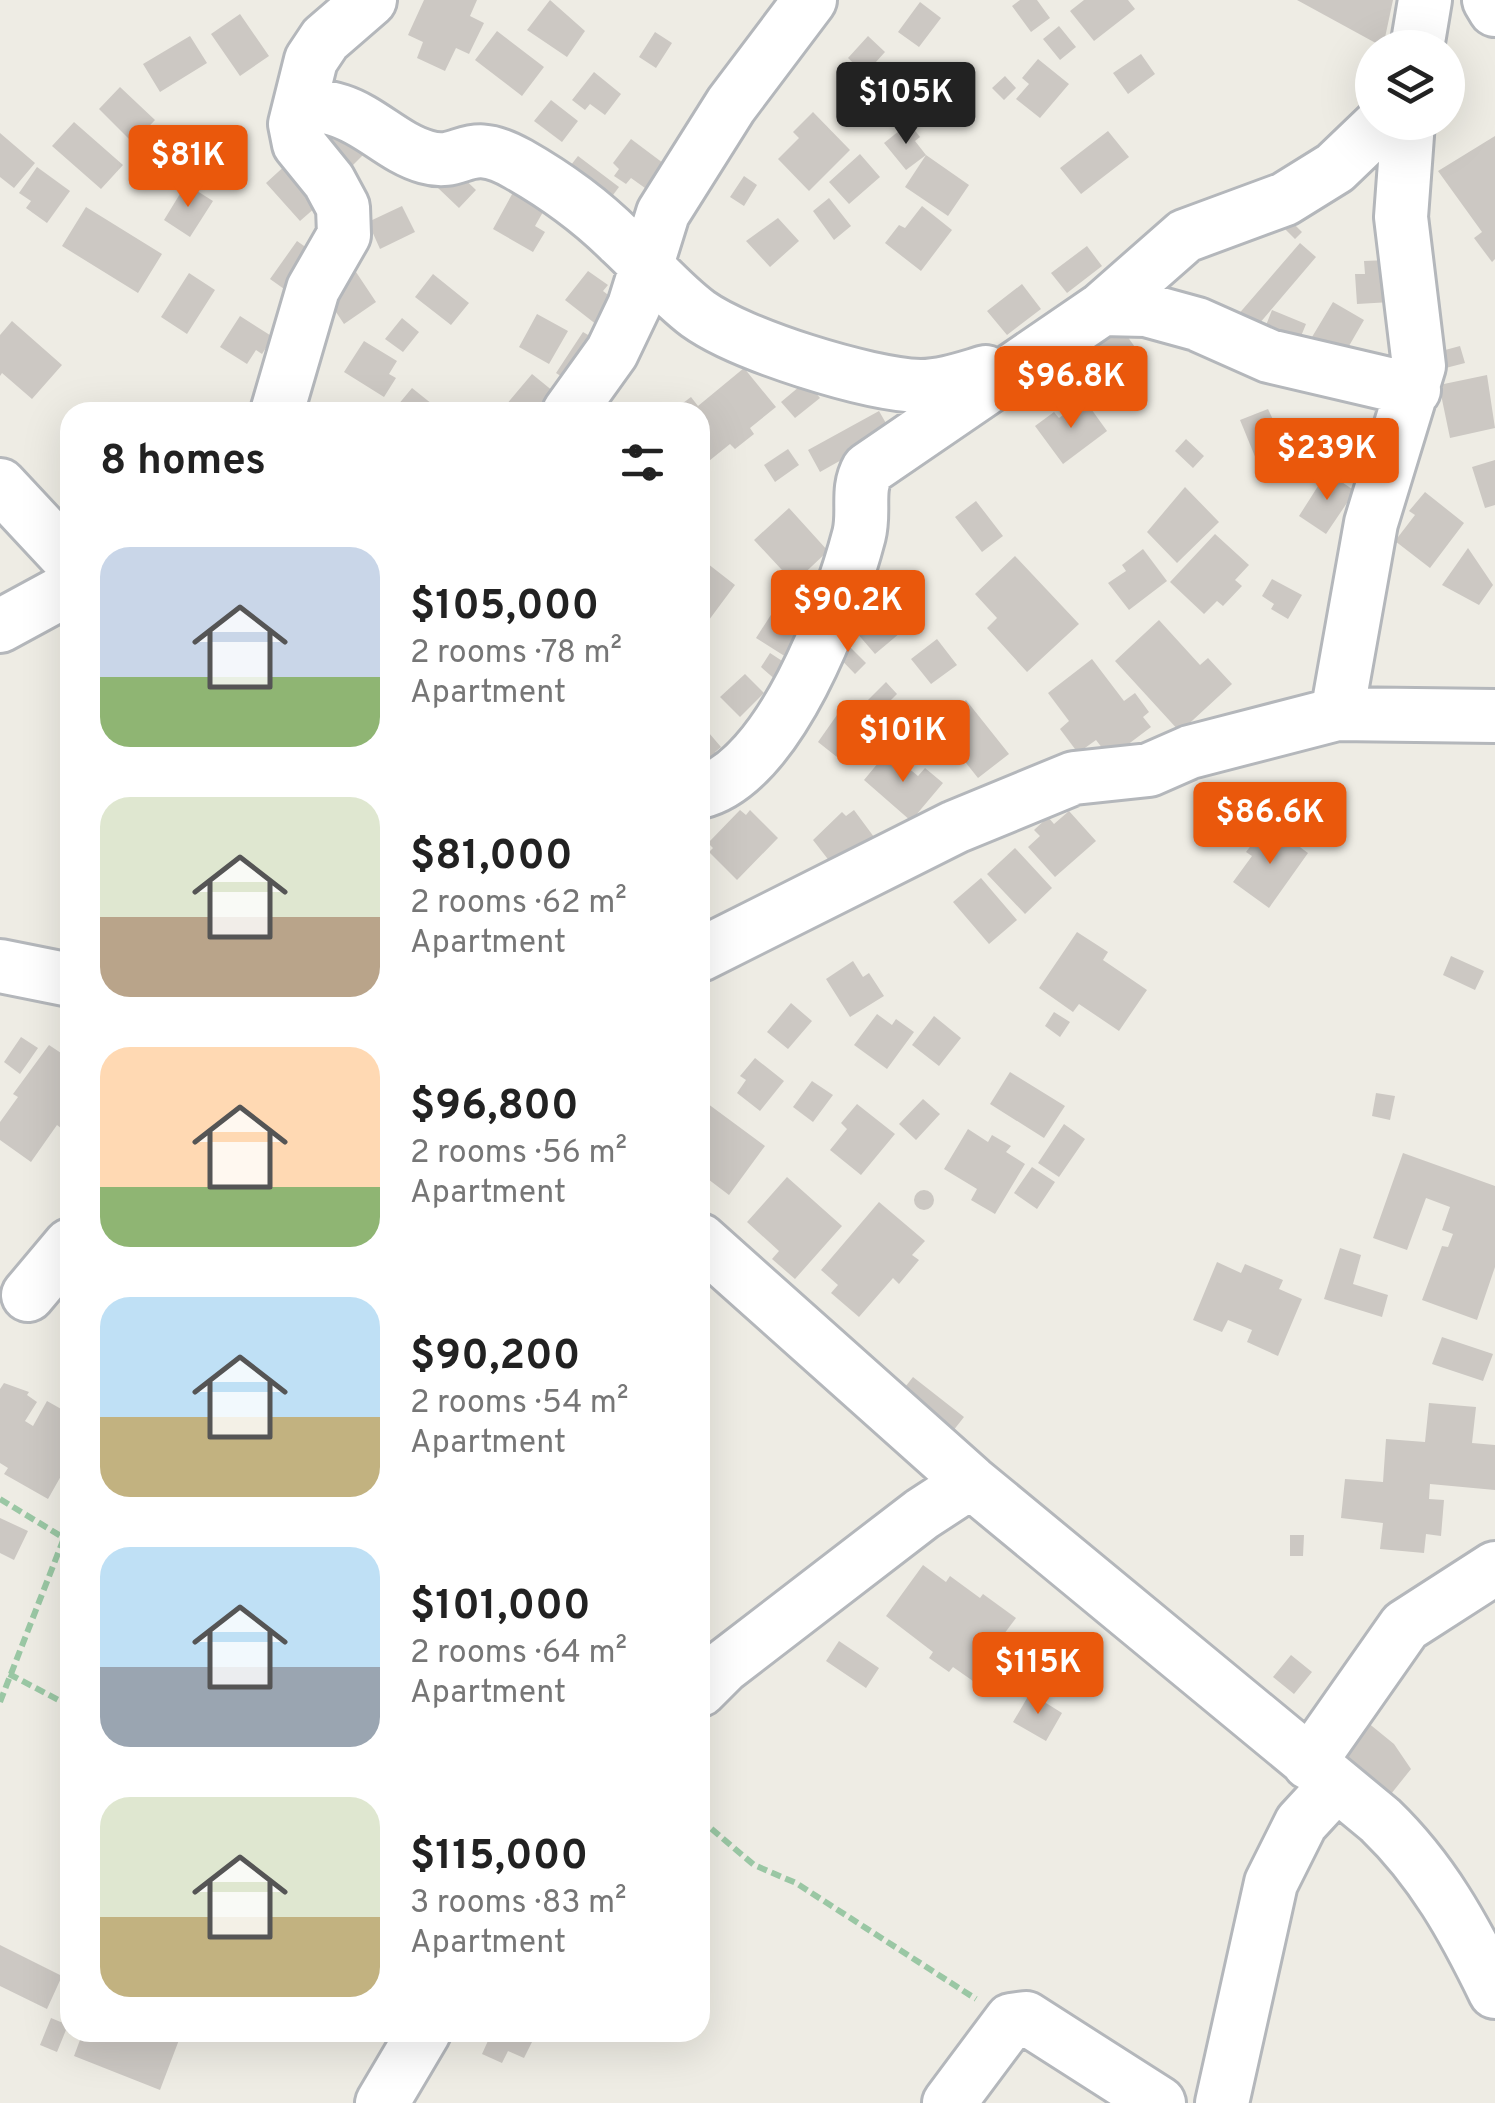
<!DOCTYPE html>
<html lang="en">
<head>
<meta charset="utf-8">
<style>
  body { margin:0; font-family:Overpass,sans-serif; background:#f2f2f2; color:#222; height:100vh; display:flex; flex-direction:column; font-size:38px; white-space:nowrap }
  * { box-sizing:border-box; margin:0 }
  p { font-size:32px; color:#767676 }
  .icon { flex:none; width:55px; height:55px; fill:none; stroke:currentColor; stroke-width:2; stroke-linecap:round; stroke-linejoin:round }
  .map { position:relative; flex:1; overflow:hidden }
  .details { position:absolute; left:60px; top:402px; width:650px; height:1640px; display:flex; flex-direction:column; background:#fff; border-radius:30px; box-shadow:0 10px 40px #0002 }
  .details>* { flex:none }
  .controls { position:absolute; left:1355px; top:30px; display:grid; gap:20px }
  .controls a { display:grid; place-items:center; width:110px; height:110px; border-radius:50%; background:#fff; box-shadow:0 10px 40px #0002; font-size:50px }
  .price { position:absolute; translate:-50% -85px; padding:0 22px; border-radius:10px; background:#ea580c; color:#fff; font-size:32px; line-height:65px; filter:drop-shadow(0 2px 5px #0008) }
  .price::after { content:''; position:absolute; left:50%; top:60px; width:30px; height:22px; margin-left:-15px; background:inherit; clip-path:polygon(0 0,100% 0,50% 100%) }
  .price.selected { background:#222; color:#fff }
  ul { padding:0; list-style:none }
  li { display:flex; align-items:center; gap:30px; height:250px; padding:0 40px }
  li span { display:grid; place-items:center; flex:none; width:280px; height:200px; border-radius:30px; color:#555 }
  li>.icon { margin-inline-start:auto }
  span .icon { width:120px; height:120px; fill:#fffc; stroke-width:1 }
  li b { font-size:42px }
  h2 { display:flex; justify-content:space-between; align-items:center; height:120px; padding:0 40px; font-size:42px }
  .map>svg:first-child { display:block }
  .building { fill:#ccc8c3 }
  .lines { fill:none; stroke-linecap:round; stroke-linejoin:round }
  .minor-casing { stroke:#b4b7bb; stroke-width:58 }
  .path { stroke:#9ac7a4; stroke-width:6; stroke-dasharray:10 5; stroke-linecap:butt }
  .minor { stroke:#fff; stroke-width:52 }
</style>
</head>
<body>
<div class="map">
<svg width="1495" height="2103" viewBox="0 0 1495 2103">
  <rect width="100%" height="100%" fill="#eeece4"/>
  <path class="building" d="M424 0H477L470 16 484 23 469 54 456 48 445 71 417 58 423 42 408 35Z
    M550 0 585 31 567 57 527 30Z
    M1020 0H1037L1050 18 1031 32 1012 6Z
    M1084 0H1128L1135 9 1094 41 1070 11Z
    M1297 0H1393L1383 47Z
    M920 2 941 18 919 47 898 32Z
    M240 14 269 56 240 76 211 34Z
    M1059 26 1076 47 1060 60 1043 39Z
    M497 31 544 67 522 96 475 60Z
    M655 32 672 43 656 68 639 57Z
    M190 36 207 63 160 92 143 64Z
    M868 36 885 52 865 74 848 58Z
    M1141 54 1155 74 1128 94 1113 73Z
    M1038 59 1069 84 1040 118 1016 99 1029 84 1022 78Z
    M594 72 621 94 605 115 590 104 585 110 572 100Z
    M1005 76 1016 88 1004 100 992 88Z
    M120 87 155 120 133 143 99 109Z
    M551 100 578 121 562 142 534 121Z
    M813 112 850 150 809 191 778 159 799 138 793 132Z
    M340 118 369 149 348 170 318 139Z
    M74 122 123 165 101 189 52 146Z
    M909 123 920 137 915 141 926 155 906 170 884 143Z
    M1108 131 1129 157 1081 194 1060 168Z
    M0 133 35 163 14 188 0 177Z
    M1495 136V259L1492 262 1474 238 1482 232 1438 171Z
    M631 139 671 169 652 193 631 178 626 184 614 176 619 169 613 163Z
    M860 154 880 177 849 204 829 182Z
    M926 155 969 185 948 216 905 187Z
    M578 156 619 187 601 211 560 179Z
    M289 162 324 200 300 221 266 183Z
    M37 167 70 191 47 223 26 208 31 201 19 193Z
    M455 170 476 190 459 208 438 188Z
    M744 176 757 185 744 206 730 197Z
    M186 184 213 201 190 237 164 220Z
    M516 187 547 205 535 226 545 232 533 252 493 229Z
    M829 198 851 226 834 240 813 211Z
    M402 206 415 232 380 249 368 222Z
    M922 206 952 230 921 271 885 243 899 225 905 228Z
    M86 207 162 254 138 293 62 246Z
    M778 218 799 241 770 267 746 241Z
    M1293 223 1302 232 1295 239 1285 229Z
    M297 241 321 258 294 296 270 279Z
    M1300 243 1316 257 1247 338 1230 324Z
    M1087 246 1102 266 1067 293 1051 273Z
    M1389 260 1391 302 1357 304 1355 274H1365L1364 261Z
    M354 269 376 302 344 324 326 297Z
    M588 271 608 285 603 291 616 301 597 325 565 300Z
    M189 273 215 290 187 334 161 317Z
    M433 274 469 303 451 325 415 297Z
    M1022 284 1041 309 1007 335 987 311Z
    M1333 302 1364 320 1338 365 1306 347Z
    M1272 310 1306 324 1295 351 1261 338Z
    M537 314 568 331 549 364 519 347Z
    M240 316 273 337 262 354 256 350 247 364 220 347Z
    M402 318 419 332 403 352 385 339Z
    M1115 319 1147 364 1121 382 1088 337Z
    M12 321 62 365 32 399 2 373 0 376V335Z
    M583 332 600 342 573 384 556 373Z
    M364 341 397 361 389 374 396 378 384 397 344 372Z
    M1460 346 1465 363 1438 370 1434 353Z
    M744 368 776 407 750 428 754 434 735 449 730 444 704 465 700 460V412H671L691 397 698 406Z
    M532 374 559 396 545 412H514L506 405Z
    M1487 375 1495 428 1450 438 1439 385Z
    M806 381 820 398 795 418 781 402Z
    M412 388 437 408 434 412H392Z
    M1084 399 1107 431 1063 464 1035 426 1054 412 1059 418Z
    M1268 409 1276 426 1285 422 1294 447 1286 451 1291 464 1263 476 1240 420Z
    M879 411 891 432 820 472 808 450Z
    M1186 439 1204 456 1193 468 1175 451Z
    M788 449 799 465 775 482 764 465Z
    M1495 460V505L1485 508 1472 467Z
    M1327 472 1355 491 1326 534 1299 516Z
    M1185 487 1219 522 1177 563 1147 532Z
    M1425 492 1464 523 1430 568 1395 541 1415 515 1409 511Z
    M976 501 1003 536 982 552 955 517Z
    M789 508 828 551 794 583 754 540Z
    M1215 534 1249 565 1235 580 1242 586 1223 606 1217 601 1204 614 1170 582Z
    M1468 548 1493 585 1479 605 1442 585Z
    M1143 549 1167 581 1129 610 1108 583 1126 571 1122 565Z
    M1015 556 1079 624 1027 672 987 628 997 618 975 594Z
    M703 560 735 585 706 624 700 620Z
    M1272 579 1302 595 1288 619 1271 609 1274 604 1262 596Z
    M886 605 906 628 875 654 850 625 867 610 873 617Z
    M776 607 813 631 794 662 756 638Z
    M1159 620 1200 665 1208 658 1232 684 1180 732 1115 661Z
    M840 637 866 663 855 674 829 647Z
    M937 639 957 665 931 684 911 659Z
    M770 653 796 670 785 688 761 667Z
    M1092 659 1124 701 1135 693 1149 712 1143 717 1151 727 1110 758 1096 740 1078 753 1060 729 1069 721 1048 693Z
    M745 674 764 693 740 717 720 697Z
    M886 682 897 694 878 713 867 701Z
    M966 700 1009 754 978 778 935 724Z
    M844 705 871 727 842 761 818 742Z
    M709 733 721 747 715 752 726 764 700 767V740Z
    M888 751 918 776 925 768 943 783 911 821 864 780Z
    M1220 792 1247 808 1225 843 1198 827Z
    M740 810 746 815 750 810 778 838 737 880 709 852 713 848 708 843Z
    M854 810 874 837 834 867 813 840 842 812 846 816Z
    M1069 811 1096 841 1055 877 1028 847 1040 836 1034 830 1048 817 1054 824Z
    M1273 827 1308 853 1269 908 1233 882 1252 856 1246 852 1255 840 1261 844Z
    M1015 848 1052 888 1025 914 987 874Z
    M981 878 1017 920 989 944 953 902Z
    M1077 932 1108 952 1103 960 1147 990 1119 1031 1079 1004 1073 1012 1039 988Z
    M1451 956 1484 971 1475 990 1443 975Z
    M853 961 863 977 869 973 884 996 850 1017 826 979Z
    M791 1003 812 1021 788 1049 767 1032Z
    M1054 1012 1070 1022 1060 1037 1045 1026Z
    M877 1014 892 1025 896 1019 914 1032 887 1069 854 1045Z
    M934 1016 961 1038 939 1066 912 1045Z
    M21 1037 38 1048 20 1074 4 1062Z
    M49 1045 70 1059V1124L65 1131 57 1125 31 1162 0 1140V1122L18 1097 13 1094Z
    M755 1058 784 1081 760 1111 737 1093 746 1080 740 1076Z
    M1010 1072 1065 1106 1044 1138 990 1104Z
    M812 1081 833 1095 813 1122 793 1107Z
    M1376 1093 1395 1096 1390 1120 1372 1116Z
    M700 1098 765 1146 729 1195 700 1173Z
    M923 1099 940 1114 916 1140 899 1124Z
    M857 1104 895 1134 861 1175 830 1150 847 1129 841 1123Z
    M1064 1124 1085 1139 1059 1177 1038 1163Z
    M968 1129 988 1142 992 1135 1011 1146 1006 1152 1025 1164 995 1214 971 1200 977 1189 944 1169Z
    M1403 1153 1495 1186V1267L1477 1320 1422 1300 1442 1246 1448 1247 1453 1234 1442 1230 1450 1207 1426 1198 1407 1250 1373 1238Z
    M1032 1167 1055 1182 1037 1209 1014 1193Z
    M787 1177 842 1226 795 1279 772 1259 779 1251 747 1222Z
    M914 1200a10 10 0 1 1 20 0a10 10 0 1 1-20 0Z
    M879 1202 925 1241 912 1255 919 1260 899 1284 893 1278 859 1317 831 1293 838 1285 821 1270Z
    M1340 1248 1361 1255 1353 1284 1388 1295 1382 1317 1324 1299Z
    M1217 1262 1241 1273 1245 1264 1283 1280 1279 1289 1302 1299 1278 1356 1247 1342 1252 1330 1228 1320 1222 1332 1193 1320Z
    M1442 1337 1493 1354 1483 1381 1432 1364Z
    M913 1377 964 1417 949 1436 898 1396Z
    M4 1383 29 1392 27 1395 37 1402 25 1421 33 1426 47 1401 70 1414V1460L48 1499 4 1474 8 1468 0 1463V1389Z
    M1429 1403 1476 1407 1472 1443 1495 1445V1490L1430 1484 1429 1499 1444 1500 1441 1536 1426 1534 1424 1553 1380 1549 1383 1523 1341 1518 1345 1479 1383 1482 1386 1439 1425 1442Z
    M0 1518 28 1531 14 1560 0 1553Z
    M1290 1535H1304L1303 1556H1290Z
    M923 1565 946 1582 950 1576 980 1598 983 1594 1016 1618 992 1650 1004 1659 983 1688 953 1667 949 1672 929 1658 933 1652 886 1616Z
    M1066 1634 1101 1663 1076 1695 1057 1680 1067 1668 1058 1661 1064 1653 1056 1647Z
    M839 1641 879 1668 866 1688 826 1661Z
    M1291 1655 1312 1672 1294 1694 1273 1677Z
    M1030 1693 1062 1713 1046 1741 1013 1722Z
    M1367 1722 1394 1744 1411 1769 1391 1794 1341 1755Z
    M0 1945 62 1976 47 2009 0 1986Z
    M51 2018 68 2025 57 2052 40 2045Z
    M83 2032H182L160 2090 74 2056Z
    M492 2032H537L524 2058 508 2051 502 2063 482 2054Z"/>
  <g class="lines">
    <defs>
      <path id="minor" d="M1489 0 1495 10
        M1417 48 1425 0
        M303 103C315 105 328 107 340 111 371 121 394 148 426 157 464 168 465 134 518 164 555 185 591 211 621 241 647 265 670 293 698 314 741 345 866 384 920 386 943 386 965 378 986 372
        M1102 309 1146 310 1197 324 1269 356 1414 390
        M277 412 313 289 344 235 343 207 329 181 299 144 295 124 311 60 325 39 370 0
        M569 412 612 352 634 306 663 213 731 105 810 0
        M0 485 70 560
        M0 626 70 588
        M1337 714 1371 523 1419 366 1401 217 1408 122
        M700 792C779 773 840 608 859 535 865 511 856 490 868 469L1102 309 1185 236 1285 199 1335 168 1383 122
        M700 955 955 827 1074 778 1149 770 1190 752 1337 714 1495 716
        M0 966 70 980
        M700 1240 971 1482 1380 1820C1432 1870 1464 1928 1495 1992
        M28 1295 70 1245
        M700 1690 723 1667 922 1514 971 1482
        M1309 1763 1405 1626 1495 1568
        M382 2103 424 2032
        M949 2103 1011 2020 1026 2018 1159 2103
        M1222 2103 1271 1883 1301 1823 1336 1785"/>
    </defs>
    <use href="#minor" class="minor-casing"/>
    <path class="path" d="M0 1499 64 1538
      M9 1674 70 1706
      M0 1702 64 1538H70
      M700 1819 754 1865 796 1883 976 1999"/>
    <use href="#minor" class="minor"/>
  </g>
</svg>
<div class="controls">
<a><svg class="icon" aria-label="layers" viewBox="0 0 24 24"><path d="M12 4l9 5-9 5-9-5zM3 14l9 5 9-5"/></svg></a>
</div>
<b class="price selected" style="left:906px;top:147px">$105K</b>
<b class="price" style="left:188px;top:210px">$81K</b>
<b class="price" style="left:1071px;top:431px">$96.8K</b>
<b class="price" style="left:1327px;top:503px">$239K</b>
<b class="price" style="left:848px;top:655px">$90.2K</b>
<b class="price" style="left:903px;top:785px">$101K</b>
<b class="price" style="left:1270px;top:867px">$86.6K</b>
<b class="price" style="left:1038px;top:1717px">$115K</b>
<section class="details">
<h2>8 homes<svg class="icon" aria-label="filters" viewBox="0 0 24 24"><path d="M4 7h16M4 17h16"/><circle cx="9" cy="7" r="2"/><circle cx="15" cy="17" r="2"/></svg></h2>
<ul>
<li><span style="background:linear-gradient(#c9d6e8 65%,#8fb573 0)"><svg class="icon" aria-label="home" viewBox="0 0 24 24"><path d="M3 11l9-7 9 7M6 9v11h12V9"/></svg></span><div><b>$105,000</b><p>2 rooms · 78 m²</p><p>Apartment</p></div></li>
<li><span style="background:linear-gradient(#dfe7d0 60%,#b9a48a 0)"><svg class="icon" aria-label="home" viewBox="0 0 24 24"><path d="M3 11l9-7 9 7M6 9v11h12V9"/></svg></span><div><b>$81,000</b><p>2 rooms · 62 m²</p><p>Apartment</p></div></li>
<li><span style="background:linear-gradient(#ffd9b3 70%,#8fb573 0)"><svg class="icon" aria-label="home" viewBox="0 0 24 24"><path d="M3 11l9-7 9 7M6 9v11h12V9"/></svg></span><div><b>$96,800</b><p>2 rooms · 56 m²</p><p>Apartment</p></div></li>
<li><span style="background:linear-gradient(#bfe0f5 60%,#c2b280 0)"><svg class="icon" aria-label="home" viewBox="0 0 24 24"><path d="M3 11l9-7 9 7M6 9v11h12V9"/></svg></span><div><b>$90,200</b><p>2 rooms · 54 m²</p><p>Apartment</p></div></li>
<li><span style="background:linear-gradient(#bfe0f5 60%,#9aa5b1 0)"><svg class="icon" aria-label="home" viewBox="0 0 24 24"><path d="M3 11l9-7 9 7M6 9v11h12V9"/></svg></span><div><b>$101,000</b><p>2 rooms · 64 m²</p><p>Apartment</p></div></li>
<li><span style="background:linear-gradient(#dfe7d0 60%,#c2b280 0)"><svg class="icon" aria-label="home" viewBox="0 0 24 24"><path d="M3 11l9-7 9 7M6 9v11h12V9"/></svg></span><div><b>$115,000</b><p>3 rooms · 83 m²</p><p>Apartment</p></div></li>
</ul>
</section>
</div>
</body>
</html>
